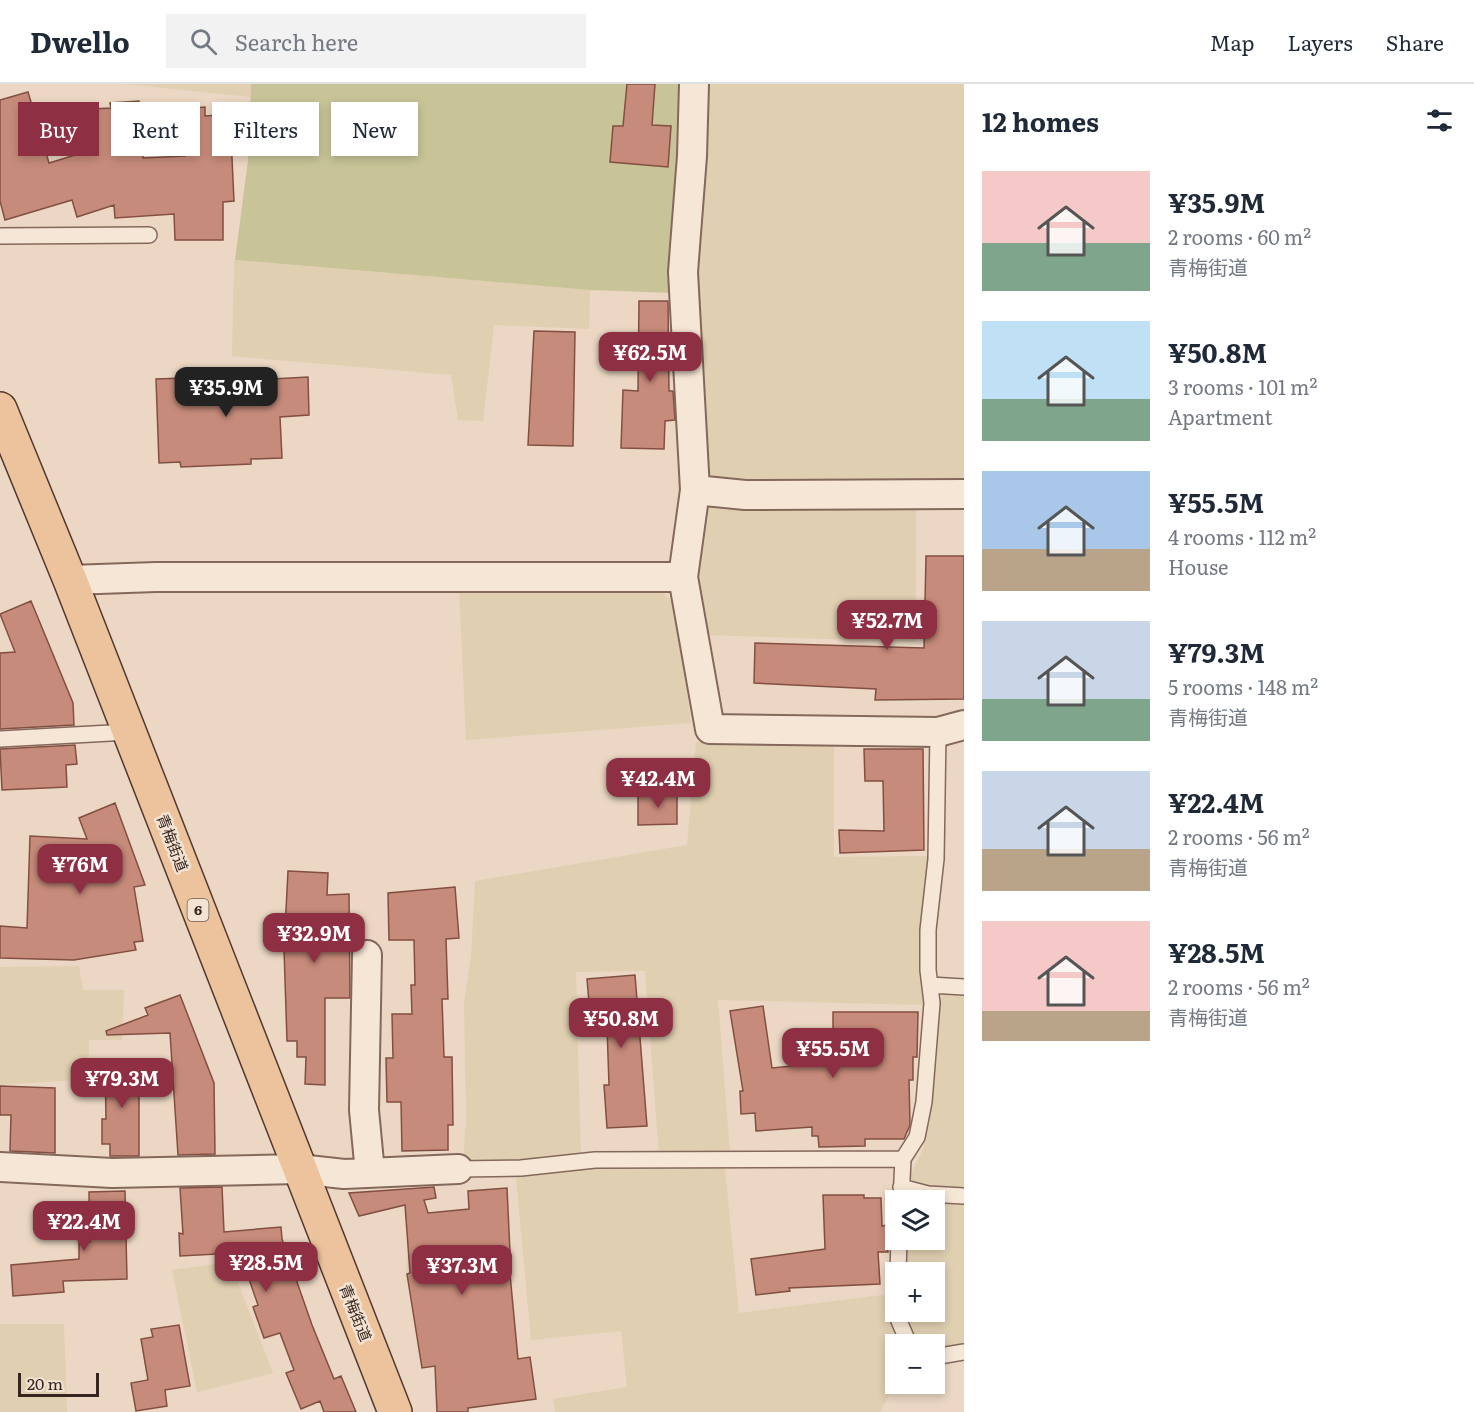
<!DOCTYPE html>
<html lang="en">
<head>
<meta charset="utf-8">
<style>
  body { margin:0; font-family:Literata,"Noto Sans JP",serif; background:#f2f2f3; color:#1f2937; height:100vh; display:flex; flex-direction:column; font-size:22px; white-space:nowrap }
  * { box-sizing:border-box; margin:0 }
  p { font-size:20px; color:#747a83 }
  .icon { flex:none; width:33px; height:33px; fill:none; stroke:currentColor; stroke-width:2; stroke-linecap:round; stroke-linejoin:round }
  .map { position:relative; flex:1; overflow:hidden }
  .drawer { display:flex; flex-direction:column; background:#fff; width:510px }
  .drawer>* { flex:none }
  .guide { position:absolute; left:18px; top:18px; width:570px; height:54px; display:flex; gap:12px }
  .fabs { position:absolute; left:885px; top:1106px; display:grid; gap:12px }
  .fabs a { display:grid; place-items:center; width:60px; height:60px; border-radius:0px; background:#fff; box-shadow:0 3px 9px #0003; font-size:30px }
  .scale { position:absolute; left:18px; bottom:15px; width:81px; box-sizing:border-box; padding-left:6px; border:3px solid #35251e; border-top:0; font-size:16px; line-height:21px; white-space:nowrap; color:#35251e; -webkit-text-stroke:4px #f3e3d2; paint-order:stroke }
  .price { position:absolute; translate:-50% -51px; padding:0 14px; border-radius:12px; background:#8f2f43; color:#fff; font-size:20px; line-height:39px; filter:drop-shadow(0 2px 3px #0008) }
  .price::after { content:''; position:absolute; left:50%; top:36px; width:18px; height:14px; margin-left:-9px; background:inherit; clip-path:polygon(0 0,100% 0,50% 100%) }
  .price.current { background:#222; color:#fff }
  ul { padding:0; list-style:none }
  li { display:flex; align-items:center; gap:18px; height:150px; padding:0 18px }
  li span { display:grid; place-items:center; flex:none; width:168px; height:120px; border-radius:0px; color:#555 }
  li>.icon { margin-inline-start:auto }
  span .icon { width:72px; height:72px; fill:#fffc; stroke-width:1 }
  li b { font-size:26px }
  h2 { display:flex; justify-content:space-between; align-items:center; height:72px; padding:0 18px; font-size:26px }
  .tag { padding:0 21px; border-radius:0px; background:#fff; box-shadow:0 3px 9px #0003; font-size:21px; line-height:54px }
  .tag.current { background:#8f2f43; color:#fff }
  header { display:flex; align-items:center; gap:36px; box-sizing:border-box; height:84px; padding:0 30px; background:#fff; border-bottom:2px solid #e0e1e3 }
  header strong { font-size:28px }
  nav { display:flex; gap:33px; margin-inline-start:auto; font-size:21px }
  .search { width:420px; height:54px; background:#f2f2f3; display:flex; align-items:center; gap:15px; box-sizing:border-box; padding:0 21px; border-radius:0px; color:#747a83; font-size:22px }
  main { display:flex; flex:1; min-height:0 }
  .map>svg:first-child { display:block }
  .farmland { fill:#e0cfb1 }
  .green { fill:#c8c498 }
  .building { fill:#c78b7b; stroke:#824f42; stroke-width:1.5 }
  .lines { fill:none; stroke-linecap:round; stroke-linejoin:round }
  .lane-casing { stroke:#84685b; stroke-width:18 }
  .street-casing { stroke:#84685b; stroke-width:32 }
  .primary-casing { stroke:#52382f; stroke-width:36 }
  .lane { stroke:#f6e6d6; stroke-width:15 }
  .street { stroke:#f6e6d6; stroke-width:28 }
  .primary { stroke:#ecc39d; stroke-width:33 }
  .labels { text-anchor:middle; stroke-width:5; stroke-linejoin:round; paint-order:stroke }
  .shield { fill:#f3e3d2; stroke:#6e5e54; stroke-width:1.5 }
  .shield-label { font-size:14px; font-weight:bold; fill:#35251e }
  .street-label { font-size:15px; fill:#35251e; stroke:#f3e3d2 }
</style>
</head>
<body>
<header>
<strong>Dwello</strong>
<div class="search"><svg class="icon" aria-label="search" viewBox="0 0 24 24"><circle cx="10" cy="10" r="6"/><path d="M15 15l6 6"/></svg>Search here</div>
<nav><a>Map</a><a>Layers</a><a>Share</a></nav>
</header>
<main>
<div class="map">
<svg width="964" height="1328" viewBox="0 0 964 1328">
  <rect width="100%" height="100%" fill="#ebd7c3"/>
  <path class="farmland" d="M126 0H251L250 13Z
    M705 0H964V399L709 400 695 184Z
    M234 176 590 206 589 245 494 241 483 337 458 336 451 291 232 272Z
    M708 416 916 421V558L708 551 697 487 700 428Z
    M459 502 656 503 676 521 691 639 466 656Z
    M696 658 834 660V773L929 772 925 921 718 916 730 1069 659 1071 645 887 576 888 581 1074 463 1078 466 1035 464 918 471 872 475 797 687 761Z
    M79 882 83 906H124L122 956H89L88 995 0 1001V883Z
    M944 908 964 910V1107L930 1106 909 1094 923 1065 937 971 938 920Z
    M670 1083 725 1084 739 1229 890 1210 892 1239 900 1260H896V1299L880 1328H555L553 1315 627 1303 621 1247 531 1256 516 1093 594 1084Z
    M935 1117 964 1119V1260L935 1265 934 1260H918L905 1235 906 1227H934V1188H906L907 1155H934Z
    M230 1178 273 1289 197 1308 172 1186Z
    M0 1240H64L67 1328H0Z"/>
  <path class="green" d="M251 0H682L673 209 590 206 235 176 248 76Z"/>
  <path class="building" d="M627 0H655L652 41 671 42 668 83 610 78 613 42H623Z
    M28 8 49 79 95 65 92 25 111 24 110 19 139 17 143 74 185 72 182 25 205 23V32L233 30 234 51 231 52 234 117 223 118V156H175L174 130 115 134 114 121 77 133 72 116 5 136 0 117V16Z
    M639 217H668L669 307H673L675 336 665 337 664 365 621 364 623 306 638 307Z
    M534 247 575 248 573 362 528 361Z
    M272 291V295L308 293 309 331 280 333 282 374 251 375V380L181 383 180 378 159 379 156 295Z
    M926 472H964V615L875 616 876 605 754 599 755 559 924 564Z
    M31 517 73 619 74 641 0 645V569L15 568 0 530Z
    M75 661 77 680 66 681 67 703 2 706 0 665Z
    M864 665H923L924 766 840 769 839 746 884 747 883 697H865Z
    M677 709V740L638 741V710Z
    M115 719 145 801 134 803 143 857 134 858 136 866 74 876 0 874V842L27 844 30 752 87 755 79 734Z
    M288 787 328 789 327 811 349 810 350 914H325V1001L305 1000 306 973H297V957H287L284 865Z
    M455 803 459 854 446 855 448 915H442L444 973H452L453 1041H448V1066L402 1067 401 1018H387L386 974H393L392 930H412L411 901H415L414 856H389L388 809Z
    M635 891 647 1042 607 1044 604 1001H609L607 943H604L603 930 590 931 587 895Z
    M180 911 214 999 215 1070 178 1071 170 949 107 951 106 947 148 931 145 924Z
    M763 922 772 984 833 978V928H918L917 973H913V996H909L910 1041 904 1055H865V1062L819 1063 818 1052H812V1043L756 1047 755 1029 741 1030 740 1007H743L730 927Z
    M139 978V1072H110V1060H102V1035H106L105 979Z
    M0 1002 55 1004V1069L10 1067 11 1031H0Z
    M222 1103 224 1148 281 1143 282 1155 312 1241 334 1295 341 1292 356 1328H324L320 1317 301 1325 286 1289 294 1286 280 1249 264 1254 253 1223 258 1221 241 1172 237 1173 236 1169 180 1172 179 1149 183 1150 180 1104Z
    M434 1103 436 1114 424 1116 428 1129 469 1125 468 1107 507 1104 510 1168 508 1169 518 1275 530 1273 536 1315 468 1324V1328H437L435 1282 422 1284 407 1190 410 1189 405 1121 359 1132 349 1109Z
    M125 1107 127 1195 63 1197 64 1208 13 1212 11 1181 79 1175V1158H90L89 1108Z
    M823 1111H864V1114H881L882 1142 887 1141 888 1168H878L880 1200 789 1204 790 1207 756 1211 751 1175 825 1165Z
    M179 1241 190 1302 165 1306 167 1322 136 1327 131 1299 148 1296 141 1255 153 1253 151 1245Z"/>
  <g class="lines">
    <defs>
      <path id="lane" d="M0 152 149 151
        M0 655 129 648
        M930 901 964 903
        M458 1085 521 1084 595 1076 903 1075
        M901 1103 928 1110 964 1112
        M901 1116 903 1075 917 1053 924 1018 932 919 928 886V846L936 775 938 648
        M898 1188 899 1155
        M899 1227V1237L909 1260
        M934 1273 964 1268"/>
      <path id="street" d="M694 0 692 72 683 188 695 406 683 493 710 645 938 648 964 641
        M695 406 745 411 964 410
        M70 496 156 493H683
        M367 871 364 1026 370 1089
        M0 1083 112 1089 299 1085 344 1090 458 1085"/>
      <path id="primary" d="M0 325 70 496 395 1328"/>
    </defs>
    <use href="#lane" class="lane-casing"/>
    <use href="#street" class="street-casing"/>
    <use href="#primary" class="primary-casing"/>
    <use href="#lane" class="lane"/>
    <use href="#street" class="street"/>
    <use href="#primary" class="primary"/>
  </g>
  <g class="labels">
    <rect class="shield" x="187.5" y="815" width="21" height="22" rx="4.5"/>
    <g class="shield-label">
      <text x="198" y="831">6</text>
    </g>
    <g class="street-label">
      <text transform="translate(172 759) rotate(69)" y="5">青梅街道</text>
      <text transform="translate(355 1229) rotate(68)" y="5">青梅街道</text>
    </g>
  </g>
</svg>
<div class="fabs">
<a><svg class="icon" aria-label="layers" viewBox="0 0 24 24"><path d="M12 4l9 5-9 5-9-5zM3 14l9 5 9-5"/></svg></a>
<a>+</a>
<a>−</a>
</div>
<div class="scale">20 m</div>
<b class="price" style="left:650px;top:299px">¥62.5M</b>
<b class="price current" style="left:226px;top:334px">¥35.9M</b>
<b class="price" style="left:887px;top:567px">¥52.7M</b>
<b class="price" style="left:658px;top:725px">¥42.4M</b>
<b class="price" style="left:80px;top:811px">¥76M</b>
<b class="price" style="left:314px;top:880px">¥32.9M</b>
<b class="price" style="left:621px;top:965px">¥50.8M</b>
<b class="price" style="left:833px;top:995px">¥55.5M</b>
<b class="price" style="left:122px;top:1025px">¥79.3M</b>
<b class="price" style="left:84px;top:1168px">¥22.4M</b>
<b class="price" style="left:266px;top:1209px">¥28.5M</b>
<b class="price" style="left:462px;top:1212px">¥37.3M</b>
<div class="guide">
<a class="tag current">Buy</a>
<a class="tag">Rent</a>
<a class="tag">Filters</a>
<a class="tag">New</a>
</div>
</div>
<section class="drawer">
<h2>12 homes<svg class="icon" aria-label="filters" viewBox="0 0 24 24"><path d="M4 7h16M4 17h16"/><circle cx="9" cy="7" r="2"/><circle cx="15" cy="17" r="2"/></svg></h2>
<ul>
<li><span style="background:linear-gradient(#f6c9c9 60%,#7fa58c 0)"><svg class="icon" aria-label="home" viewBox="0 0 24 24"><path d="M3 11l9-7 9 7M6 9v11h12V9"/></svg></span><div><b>¥35.9M</b><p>2 rooms · 60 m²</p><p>青梅街道</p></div></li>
<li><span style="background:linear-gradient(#bfe0f5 65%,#7fa58c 0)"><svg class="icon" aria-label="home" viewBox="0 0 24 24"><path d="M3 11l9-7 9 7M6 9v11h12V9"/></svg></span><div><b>¥50.8M</b><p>3 rooms · 101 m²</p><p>Apartment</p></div></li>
<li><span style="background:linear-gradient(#a9c7e8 65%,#b9a48a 0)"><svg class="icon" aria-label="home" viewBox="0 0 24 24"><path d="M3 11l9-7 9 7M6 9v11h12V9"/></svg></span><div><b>¥55.5M</b><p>4 rooms · 112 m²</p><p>House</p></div></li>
<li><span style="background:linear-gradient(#c9d6e8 65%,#7fa58c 0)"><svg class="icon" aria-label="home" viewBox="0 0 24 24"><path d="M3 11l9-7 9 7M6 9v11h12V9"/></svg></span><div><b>¥79.3M</b><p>5 rooms · 148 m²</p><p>青梅街道</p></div></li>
<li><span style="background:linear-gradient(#c9d6e8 65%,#b9a48a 0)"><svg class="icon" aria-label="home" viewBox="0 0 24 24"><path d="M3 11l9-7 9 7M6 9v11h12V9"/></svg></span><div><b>¥22.4M</b><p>2 rooms · 56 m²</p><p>青梅街道</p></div></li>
<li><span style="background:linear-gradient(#f6c9c9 75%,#b9a48a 0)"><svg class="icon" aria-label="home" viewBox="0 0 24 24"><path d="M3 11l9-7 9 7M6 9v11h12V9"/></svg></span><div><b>¥28.5M</b><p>2 rooms · 56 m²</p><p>青梅街道</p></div></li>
</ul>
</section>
</main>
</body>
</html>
